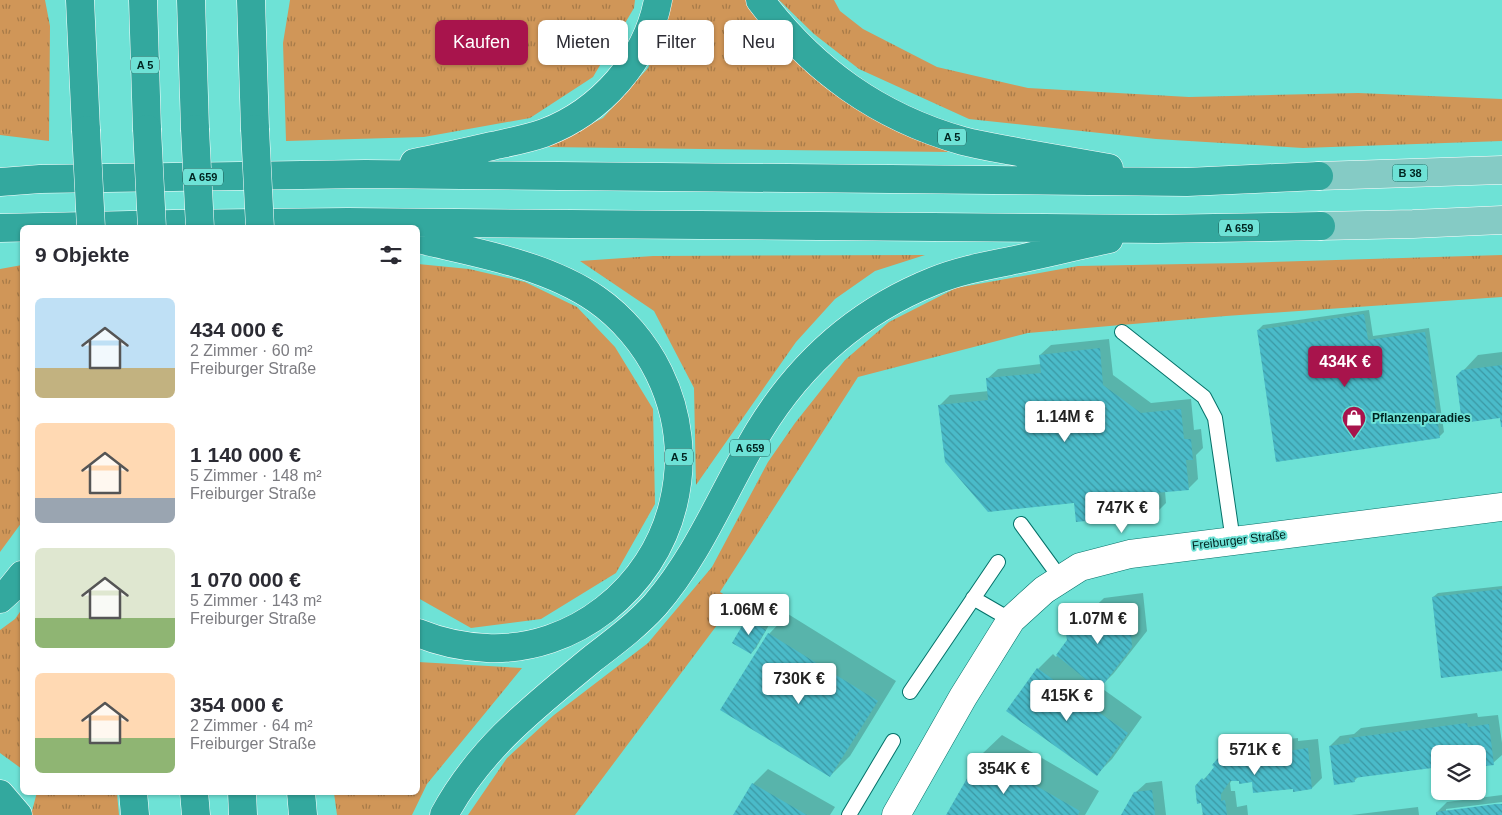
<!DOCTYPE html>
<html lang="de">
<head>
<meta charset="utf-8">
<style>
  body { margin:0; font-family:Arial,sans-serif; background:#f7f7f7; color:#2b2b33; height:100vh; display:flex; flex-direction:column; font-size:19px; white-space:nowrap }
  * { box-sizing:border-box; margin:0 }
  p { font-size:16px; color:#7c7c81 }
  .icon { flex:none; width:28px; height:28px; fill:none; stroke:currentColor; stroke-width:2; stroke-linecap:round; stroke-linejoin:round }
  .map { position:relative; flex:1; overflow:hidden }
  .details { position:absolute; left:20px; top:225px; width:400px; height:570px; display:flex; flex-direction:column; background:#fff; border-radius:8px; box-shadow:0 1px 4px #0004 }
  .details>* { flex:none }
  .banner { position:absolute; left:435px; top:20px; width:475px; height:45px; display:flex; gap:10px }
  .fabs { position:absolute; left:1431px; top:745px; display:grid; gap:10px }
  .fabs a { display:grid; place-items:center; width:55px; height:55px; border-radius:8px; background:#fff; box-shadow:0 1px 4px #0004; font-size:25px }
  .price { position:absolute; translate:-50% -42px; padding:0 11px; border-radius:5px; background:#fff; color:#222; font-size:16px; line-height:32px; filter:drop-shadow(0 1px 2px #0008) }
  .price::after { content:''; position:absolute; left:50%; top:30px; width:15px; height:11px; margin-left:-8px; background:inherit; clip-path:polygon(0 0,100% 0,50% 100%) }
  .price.current { background:#a8144c; color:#fff }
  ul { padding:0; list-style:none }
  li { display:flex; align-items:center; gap:15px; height:125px; padding:0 15px }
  li span { display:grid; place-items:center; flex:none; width:140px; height:100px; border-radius:8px; color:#555 }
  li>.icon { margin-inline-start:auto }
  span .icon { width:60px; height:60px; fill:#fffc; stroke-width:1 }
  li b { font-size:21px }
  h2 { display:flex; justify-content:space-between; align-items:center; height:60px; padding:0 15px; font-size:21px }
  .tag { padding:0 18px; border-radius:8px; background:#fff; box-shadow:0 1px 4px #0004; font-size:18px; line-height:45px }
  .tag.current { background:#a8144c; color:#fff }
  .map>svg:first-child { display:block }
  .grass { fill:url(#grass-tufts) }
  .shadow { fill:#0003 }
  .building { fill:url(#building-back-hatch) }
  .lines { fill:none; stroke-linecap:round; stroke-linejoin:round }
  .service-casing { stroke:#047169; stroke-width:16 }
  .minor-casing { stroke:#047169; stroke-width:29 }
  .primary-casing { stroke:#fff; stroke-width:29 }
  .motorway-casing { stroke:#fff; stroke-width:29 }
  .service { stroke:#fff; stroke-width:14 }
  .minor { stroke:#fff; stroke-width:28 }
  .primary { stroke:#85cbc5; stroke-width:28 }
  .motorway { stroke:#33a89e; stroke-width:28 }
  .motorway-bridge-casing { stroke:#fff; stroke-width:29; stroke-linecap:butt }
  .motorway-bridge { stroke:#33a89e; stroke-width:28 }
  .labels { text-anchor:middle; stroke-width:4; stroke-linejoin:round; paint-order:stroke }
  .shield { fill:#6ee2d6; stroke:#215d57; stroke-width:1 }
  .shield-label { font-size:11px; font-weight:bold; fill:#002420 }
  .poi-label { font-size:12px; font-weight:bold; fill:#002420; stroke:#6ee2d6; text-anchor:start }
  .street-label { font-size:12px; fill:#002420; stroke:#6ee2d6 }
</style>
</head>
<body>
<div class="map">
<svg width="1502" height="815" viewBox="0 0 1502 815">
  <defs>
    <pattern id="grass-tufts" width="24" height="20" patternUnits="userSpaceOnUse" patternTransform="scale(1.25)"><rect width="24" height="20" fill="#d09658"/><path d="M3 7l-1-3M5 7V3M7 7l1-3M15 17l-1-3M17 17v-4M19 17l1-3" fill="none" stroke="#a67a48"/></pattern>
    <pattern id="building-back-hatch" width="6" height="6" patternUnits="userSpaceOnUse" patternTransform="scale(1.25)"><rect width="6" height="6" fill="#4abbc9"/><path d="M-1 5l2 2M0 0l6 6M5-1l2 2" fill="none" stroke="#3b98a3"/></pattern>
  </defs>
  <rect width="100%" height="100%" fill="#6ee2d6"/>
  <path class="grass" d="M0 0H45L50 26 49 141 0 135Z
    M290 0H635L634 8 593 77 530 118 424 137 286 141 283 43Z
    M668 0H751L865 113 949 152 545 147 603 118 648 68 665 33Z
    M779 0H834L840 11 863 29 937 67 1028 88 1189 97 1358 93 1502 99V141L1303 148 1156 139 969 119 859 69 814 34Z
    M925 255 875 271 835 299 796 342 696 485 694 388 654 311 580 261 653 256Z
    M1502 255V297L1226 316 1028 333 858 377 720 592 735 601 575 815H468L507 758 554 715 648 643 712 567 768 462 795 423 845 360 889 322 956 288 1078 266 1240 263Z
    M418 264 469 269 525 282 577 307 615 347 653 409 655 504 616 573 541 619 471 628 418 598Z
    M22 265V522L0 552V269Z
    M22 609V769L0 753V630L15 619Z
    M418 662 522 668 427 784 412 815H337L334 793 418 792Z
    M37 792 117 793 119 815H31Z"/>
  <path class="shadow" d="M1369 310 1373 336 1429 328 1444 432 1439 437 1258 330 1263 325Z
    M1109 339 1113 375 1151 403 1191 399 1194 430 1201 429 1203 448 1196 455 1198 479 1188 489 1165 491 1166 503 1156 513 1075 502 940 405 950 395 989 391 987 379 998 369 1041 364 1040 355 1051 345Z
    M1502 352V427L1501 417 1463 371 1478 355Z
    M1502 586V669L1433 597 1438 593Z
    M1143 593 1147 631 1114 673 1100 687 1142 717 1112 759 1097 774 1038 669 1053 654 1056 657 1069 641 1067 634 1104 598Z
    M788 614 896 681 850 756 830 776 769 634Z
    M752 615 769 625 756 648 751 653 734 642 747 620Z
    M1477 713 1478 717 1498 715 1502 743V755L1493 763 1478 765V754H1440V766L1359 776 1354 781 1330 746 1340 736 1354 734 1361 728Z
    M1002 735 1099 791 1085 815H947L982 754Z
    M1298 738V741L1318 739 1322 778 1312 788 1294 787 1240 779 1232 780 1230 783 1231 791H1235L1237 807 1247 805 1248 815H1202L1204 813 1197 786 1216 767 1219 758 1230 748 1246 746V749L1254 748 1260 742 1270 741V744L1285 743 1288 739Z
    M768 769 835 807 830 815H735L753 784Z
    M1162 781 1166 815H1130L1135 793 1146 783Z
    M1502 795V802L1446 809V812L1502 805V815H1437V812L1447 802Z
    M1418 807 1419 815H1351Z"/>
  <path class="building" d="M1364 314 1368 340 1425 332 1440 438 1276 462 1257 330Z
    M1100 348 1103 385 1141 413 1181 409 1184 439H1191L1193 460H1186L1189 490 1155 493 1157 514 1076 522 1074 503 988 512 945 462 938 405 988 400 986 378 1041 373 1039 355Z
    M1502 365V427H1501L1500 418 1462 423 1456 376 1462 370Z
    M1502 589V671L1441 678 1432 597Z
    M1129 607 1132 647 1099 690 1056 655 1067 640 1066 634 1070 630H1076L1088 613Z
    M746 619 766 630 751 654 732 643Z
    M768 633 878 701 830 777 720 710Z
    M1037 668 1128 733 1097 776 1006 711Z
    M1467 723 1468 727 1489 724 1494 765 1478 767V754H1440V767L1354 778 1355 782 1334 785 1329 746 1350 743 1349 738Z
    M1288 748V751L1308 748 1312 789 1293 792V789L1253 793 1252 782 1239 784V781H1230L1221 794V801L1225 800 1227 815H1203L1201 803 1197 804 1195 786 1202 778 1204 780 1214 767 1212 765 1218 758 1236 756V759L1249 757 1248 752 1260 751V754L1277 752V749Z
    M981 754 1080 811 1078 815H946Z
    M752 783 807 815H733Z
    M1152 790 1155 815H1121L1134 792Z
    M1496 804H1502V815H1436V812Z"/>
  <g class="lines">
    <defs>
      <path id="service" d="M1122 332 1204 397 1215 418 1233 541
        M1021 524 1061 579
        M973 598 1011 620
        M910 692 998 562
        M849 815 893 741"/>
      <path id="minor" d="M896 815 963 697 1011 620 1044 590 1080 567 1130 554 1502 507"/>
      <path id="primary" d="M1319 176 1502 170
        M1321 226 1413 224 1502 220"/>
      <path id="motorway" d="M80 0 86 130
        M143 0 147 129
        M191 0 195 129
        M251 0 255 129
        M760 0C813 70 878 117 963 141 982 146 1003 149 1023 153 1052 158 1080 163 1109 168
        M414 163C440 158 466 152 492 146 510 142 527 139 544 133 600 112 647 60 658 0
        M0 182 40 179 365 174 1187 182 1319 176
        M0 228 173 224 348 222 1157 229 1321 226
        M418 239C476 253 545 264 596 299 622 317 645 344 659 373 679 414 684 460 673 505 653 588 574 652 487 648 463 647 440 642 418 633
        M0 599 10 590 22 575
        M133 792 135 815
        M194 792 196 815
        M242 792 243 815
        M301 792 303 815
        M0 794 18 815
        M444 815C480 748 535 706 592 659 614 642 637 625 655 605 700 553 724 489 759 431 801 362 859 311 934 281 958 271 985 266 1010 261 1043 254 1076 246 1109 239"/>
    </defs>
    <use href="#service" class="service-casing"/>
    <use href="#minor" class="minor-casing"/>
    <use href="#primary" class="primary-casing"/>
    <use href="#motorway" class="motorway-casing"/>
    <use href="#service" class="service"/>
    <use href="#minor" class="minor"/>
    <use href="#primary" class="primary"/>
    <use href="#motorway" class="motorway"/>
    <defs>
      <path id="motorway-bridge" d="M147 129 152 228
        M195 129 200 228
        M255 129 260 228
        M86 130 91 228"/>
    </defs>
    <use href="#motorway-bridge" class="motorway-bridge-casing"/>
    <use href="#motorway-bridge" class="motorway-bridge"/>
  </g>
  <defs>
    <symbol id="shop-pin" viewBox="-11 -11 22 30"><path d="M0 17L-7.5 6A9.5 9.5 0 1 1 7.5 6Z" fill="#a8144c" stroke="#6ee2d6"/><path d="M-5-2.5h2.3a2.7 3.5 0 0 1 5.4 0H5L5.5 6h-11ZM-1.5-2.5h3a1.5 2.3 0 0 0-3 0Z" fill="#fff"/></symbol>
  </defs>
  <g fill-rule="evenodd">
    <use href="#shop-pin" x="1340" y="404" width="28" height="38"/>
  </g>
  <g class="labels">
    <g class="shield">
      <rect x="131" y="56.5" width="28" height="17" rx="4"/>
      <rect x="938" y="128.5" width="28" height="17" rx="4"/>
      <rect x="1392.5" y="164.5" width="35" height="17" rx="4"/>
      <rect x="183" y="168.5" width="40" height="17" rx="4"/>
      <rect x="1219" y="219.5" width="40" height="17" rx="4"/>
      <rect x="730" y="439.5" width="40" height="17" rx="4"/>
      <rect x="665" y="448.5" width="28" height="17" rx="4"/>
    </g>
    <g class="shield-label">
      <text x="145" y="69">A 5</text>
      <text x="952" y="141">A 5</text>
      <text x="1410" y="177">B 38</text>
      <text x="203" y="181">A 659</text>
      <text x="1239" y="232">A 659</text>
      <text x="750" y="452">A 659</text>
      <text x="679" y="461">A 5</text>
    </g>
    <g class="poi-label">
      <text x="1372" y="422">Pflanzenparadies</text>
    </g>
    <g class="street-label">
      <text transform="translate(1239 540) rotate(-7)" y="4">Freiburger Straße</text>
    </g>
  </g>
</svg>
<div class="fabs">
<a><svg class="icon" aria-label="layers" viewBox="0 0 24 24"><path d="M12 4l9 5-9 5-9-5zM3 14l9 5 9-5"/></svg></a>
</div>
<b class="price current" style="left:1345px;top:388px">434K €</b>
<b class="price" style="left:1065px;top:443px">1.14M €</b>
<b class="price" style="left:1122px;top:534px">747K €</b>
<b class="price" style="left:749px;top:636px">1.06M €</b>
<b class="price" style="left:1098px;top:645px">1.07M €</b>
<b class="price" style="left:799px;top:705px">730K €</b>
<b class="price" style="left:1067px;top:722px">415K €</b>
<b class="price" style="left:1255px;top:776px">571K €</b>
<b class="price" style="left:1004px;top:795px">354K €</b>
<div class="banner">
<a class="tag current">Kaufen</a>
<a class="tag">Mieten</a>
<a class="tag">Filter</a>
<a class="tag">Neu</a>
</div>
<section class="details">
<h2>9 Objekte<svg class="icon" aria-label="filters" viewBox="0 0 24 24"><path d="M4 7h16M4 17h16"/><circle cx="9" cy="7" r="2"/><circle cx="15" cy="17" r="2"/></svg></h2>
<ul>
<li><span style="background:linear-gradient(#bfe0f5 70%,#c2b280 0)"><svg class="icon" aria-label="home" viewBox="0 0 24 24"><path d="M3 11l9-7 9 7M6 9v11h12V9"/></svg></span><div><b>434 000 €</b><p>2 Zimmer · 60 m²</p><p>Freiburger Straße</p></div></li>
<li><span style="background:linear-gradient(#ffd9b3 75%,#9aa5b1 0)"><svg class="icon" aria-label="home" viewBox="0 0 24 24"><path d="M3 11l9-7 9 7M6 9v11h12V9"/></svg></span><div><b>1 140 000 €</b><p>5 Zimmer · 148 m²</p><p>Freiburger Straße</p></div></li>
<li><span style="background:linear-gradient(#dfe7d0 70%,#8fb573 0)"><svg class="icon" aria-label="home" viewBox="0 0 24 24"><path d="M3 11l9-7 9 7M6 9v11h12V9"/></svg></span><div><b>1 070 000 €</b><p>5 Zimmer · 143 m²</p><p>Freiburger Straße</p></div></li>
<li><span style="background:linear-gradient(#ffd9b3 65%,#8fb573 0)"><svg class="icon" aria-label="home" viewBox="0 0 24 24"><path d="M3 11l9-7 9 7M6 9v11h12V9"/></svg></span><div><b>354 000 €</b><p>2 Zimmer · 64 m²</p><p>Freiburger Straße</p></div></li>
</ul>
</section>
</div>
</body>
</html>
